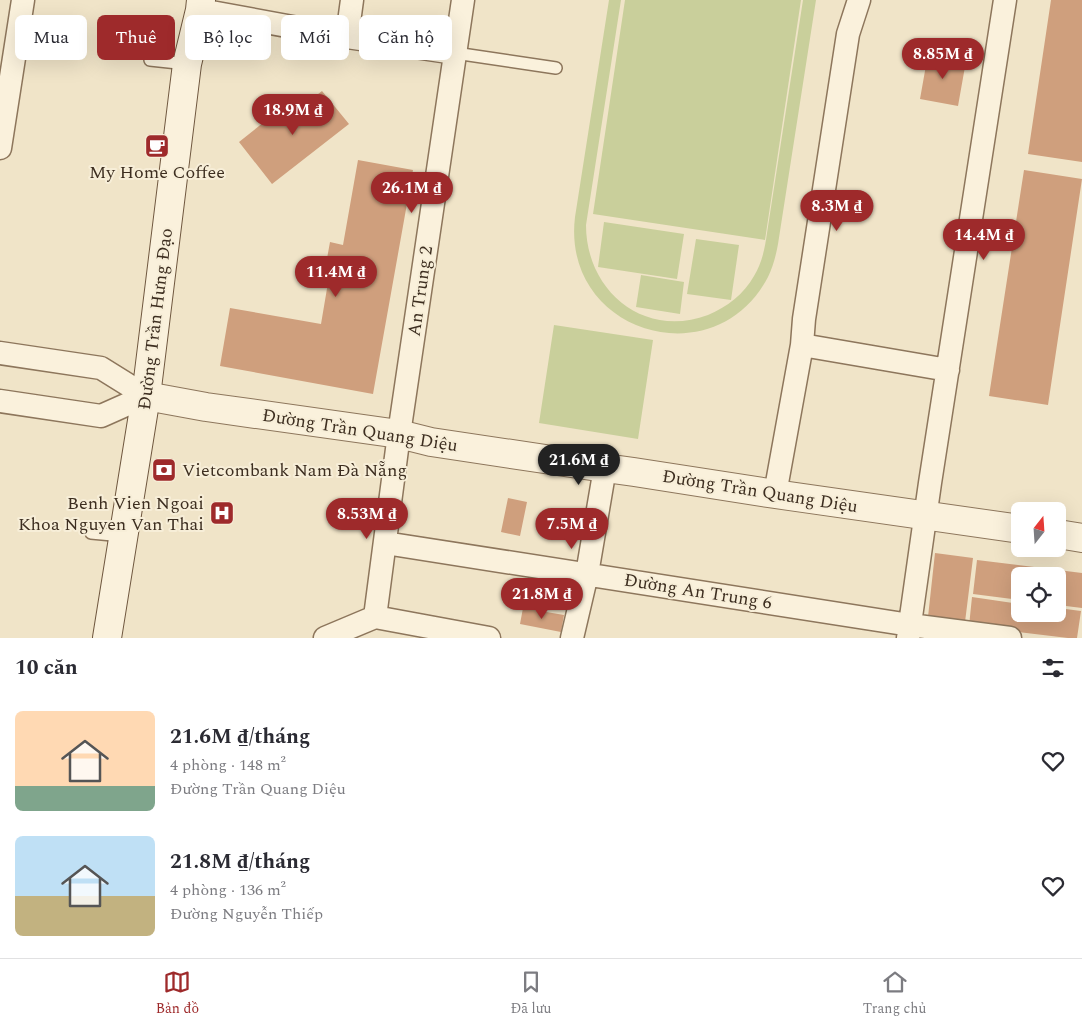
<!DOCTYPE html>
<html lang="vi">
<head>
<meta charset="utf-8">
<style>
  body { margin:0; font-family:Spectral,serif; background:#f7f7f7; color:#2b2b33; height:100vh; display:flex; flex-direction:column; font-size:19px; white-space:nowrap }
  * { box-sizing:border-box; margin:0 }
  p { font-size:16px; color:#7c7c81 }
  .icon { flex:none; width:28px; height:28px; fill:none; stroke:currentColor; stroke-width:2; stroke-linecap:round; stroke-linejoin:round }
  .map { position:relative; height:638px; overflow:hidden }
  .drawer { display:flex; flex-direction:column; background:#fff; flex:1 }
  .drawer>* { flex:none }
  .top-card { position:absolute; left:15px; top:15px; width:500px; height:45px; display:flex; gap:10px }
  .needle { width:32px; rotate:17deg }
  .tools { position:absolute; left:1011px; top:502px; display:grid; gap:10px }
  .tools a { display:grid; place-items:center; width:55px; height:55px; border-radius:8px; background:#fff; box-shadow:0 5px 20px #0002; font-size:25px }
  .price { position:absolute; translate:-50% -42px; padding:0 11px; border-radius:18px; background:#9e2a2b; color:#fff; font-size:16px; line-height:32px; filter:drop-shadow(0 1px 2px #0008) }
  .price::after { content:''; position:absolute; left:50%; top:30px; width:15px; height:11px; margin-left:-8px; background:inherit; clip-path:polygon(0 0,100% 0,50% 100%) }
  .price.active { background:#222; color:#fff }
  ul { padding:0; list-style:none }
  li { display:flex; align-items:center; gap:15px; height:125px; padding:0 15px }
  li span { display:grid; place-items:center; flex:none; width:140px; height:100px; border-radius:8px; color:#555 }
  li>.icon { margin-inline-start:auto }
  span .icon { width:60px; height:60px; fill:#fffc; stroke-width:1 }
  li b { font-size:21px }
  h2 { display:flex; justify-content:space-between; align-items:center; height:60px; padding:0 15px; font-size:21px }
  .chip { padding:0 18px; border-radius:8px; background:#fff; box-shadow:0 5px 20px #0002; font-size:18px; line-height:45px }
  .chip.active { background:#9e2a2b; color:#fff }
  .menu { display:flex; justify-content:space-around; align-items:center; height:70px; border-top:1px solid #e1e1e2; background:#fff; font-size:14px; color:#7c7c81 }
  .menu a { display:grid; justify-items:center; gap:2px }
  .menu .active { color:#9e2a2b }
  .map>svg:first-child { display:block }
  .green { fill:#c9cf9b }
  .building { fill:#cf9f7d }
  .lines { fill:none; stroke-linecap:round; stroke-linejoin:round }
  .service-casing { stroke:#8d765c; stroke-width:14 }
  .minor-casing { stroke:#8d765c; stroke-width:25 }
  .tertiary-casing { stroke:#8d765c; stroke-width:30 }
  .secondary-casing { stroke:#6f573f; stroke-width:30 }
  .service { stroke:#faf1dc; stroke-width:11 }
  .minor { stroke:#faf1dc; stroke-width:22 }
  .tertiary { stroke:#faf1dc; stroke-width:28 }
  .secondary { stroke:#faf1dc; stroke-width:28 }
  .labels { text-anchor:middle; stroke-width:4; stroke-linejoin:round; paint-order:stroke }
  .poi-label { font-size:18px; fill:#3d2e20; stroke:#f7eed8 }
  .street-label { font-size:18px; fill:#3d2e20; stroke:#f7eed8 }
</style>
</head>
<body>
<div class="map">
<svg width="1082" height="638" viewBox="0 0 1082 638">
  <rect width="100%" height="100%" fill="#f0e4c8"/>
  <path class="green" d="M609 0H621L586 225C586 291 644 339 708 315 727 307 744 294 754 276 762 263 765 248 767 233L803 0H816L778 244C776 255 773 267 768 277 715 379 561 333 575 217Z
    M625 0H801L765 240 593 214Z
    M604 222 684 234 677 279 598 267Z
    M696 239 739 245 731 300 687 294Z
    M641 275 684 282 680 314 636 307Z
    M554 325 653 340 638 439 539 423Z"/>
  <path class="building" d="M1051 0H1082V162L1028 154Z
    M928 54 966 61 958 106 920 99Z
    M322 91 349 124 272 184 239 142 289 102 296 111Z
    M358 160 413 170 373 394 220 366 230 308 321 324 331 265 326 264 330 242 343 245Z
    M1024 170 1082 179 1048 405 989 396Z
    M508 498 527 502 520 536 501 532Z
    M935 553 973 558 965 622 928 617Z
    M977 560 1082 573V608L1058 605V576H1020V600L973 594Z
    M528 577 568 583 564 610 524 604Z
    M972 597 1020 604V614H1058V608L1081 611 1077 638H1068L969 626Z
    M523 608 564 615 561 632 520 624Z"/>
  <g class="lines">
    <defs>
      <path id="service" d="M455 53 556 68
        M150 60 187 64
        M91 533 123 536"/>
      <path id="minor" d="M859 0 848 34 804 319 802 345 948 370
        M200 10 347 37 455 53
        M347 37 352 0
        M0 148 23 0
        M0 353 101 368 146 396
        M0 401 101 416 146 396
        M775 494 802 345
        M385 543 910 625 1010 638
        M375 617 489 638
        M325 638 375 617 399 434 463 0
        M572 638 587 574 605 468
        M908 638 930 483 1005 0"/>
      <path id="tertiary" d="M146 396 206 407 399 434 431 442 605 468 634 472 775 494 1020 529
        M1058 534 1082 538"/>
      <path id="secondary" d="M107 638 146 396 187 64 200 10 201 0"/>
    </defs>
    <use href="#service" class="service-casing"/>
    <use href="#minor" class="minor-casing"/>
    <use href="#tertiary" class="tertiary-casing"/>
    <use href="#secondary" class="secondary-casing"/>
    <use href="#service" class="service"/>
    <use href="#minor" class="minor"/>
    <use href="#tertiary" class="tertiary"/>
    <use href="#secondary" class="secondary"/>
  </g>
  <defs>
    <symbol id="cafe-square" viewBox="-11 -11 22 22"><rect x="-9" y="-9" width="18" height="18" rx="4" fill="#9e2a2b" stroke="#f7eed8"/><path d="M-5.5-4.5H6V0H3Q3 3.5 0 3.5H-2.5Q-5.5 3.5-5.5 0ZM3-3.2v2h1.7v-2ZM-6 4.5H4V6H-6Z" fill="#fff"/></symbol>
    <symbol id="bank-square" viewBox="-11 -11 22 22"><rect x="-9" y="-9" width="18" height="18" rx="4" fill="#9e2a2b" stroke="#f7eed8"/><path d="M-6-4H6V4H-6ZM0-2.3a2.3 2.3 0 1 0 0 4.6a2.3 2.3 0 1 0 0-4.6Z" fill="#fff"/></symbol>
    <symbol id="hospital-square" viewBox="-11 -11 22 22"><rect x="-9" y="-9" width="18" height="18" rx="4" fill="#9e2a2b" stroke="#f7eed8"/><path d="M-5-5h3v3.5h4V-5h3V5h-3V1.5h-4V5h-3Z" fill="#fff"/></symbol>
  </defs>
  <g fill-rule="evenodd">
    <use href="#cafe-square" x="143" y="132" width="28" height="28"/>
    <use href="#bank-square" x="150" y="456" width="28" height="28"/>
    <use href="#hospital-square" x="208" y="499" width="28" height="28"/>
  </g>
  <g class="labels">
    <g class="poi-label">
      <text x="157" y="178">My Home Coffee</text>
      <text x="182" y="476" text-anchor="start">Vietcombank Nam Đà Nẵng</text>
      <text x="204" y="509" text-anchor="end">Benh Vien Ngoai<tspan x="204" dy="21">Khoa Nguyen Van Thai</tspan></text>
    </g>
    <g class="street-label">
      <text transform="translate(420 291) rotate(-82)" y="6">An Trung 2</text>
      <text transform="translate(155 319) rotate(-83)" y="6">Đường Trần Hưng Đạo</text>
      <text transform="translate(360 430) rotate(9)" y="6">Đường Trần Quang Diệu</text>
      <text transform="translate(760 491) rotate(9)" y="6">Đường Trần Quang Diệu</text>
      <text transform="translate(698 591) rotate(9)" y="6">Đường An Trung 6</text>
    </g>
  </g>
</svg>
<div class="tools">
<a><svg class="needle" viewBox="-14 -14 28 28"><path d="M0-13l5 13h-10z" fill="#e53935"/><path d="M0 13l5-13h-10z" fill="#7c7c81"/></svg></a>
<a><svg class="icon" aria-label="locate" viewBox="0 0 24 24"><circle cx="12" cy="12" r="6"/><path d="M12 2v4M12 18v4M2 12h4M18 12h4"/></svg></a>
</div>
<b class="price" style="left:943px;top:80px">8.85M ₫</b>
<b class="price" style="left:293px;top:136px">18.9M ₫</b>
<b class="price" style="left:412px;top:214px">26.1M ₫</b>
<b class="price" style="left:837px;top:232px">8.3M ₫</b>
<b class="price" style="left:984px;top:261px">14.4M ₫</b>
<b class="price" style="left:336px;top:298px">11.4M ₫</b>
<b class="price active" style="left:579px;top:486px">21.6M ₫</b>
<b class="price" style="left:367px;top:540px">8.53M ₫</b>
<b class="price" style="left:572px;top:550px">7.5M ₫</b>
<b class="price" style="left:542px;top:620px">21.8M ₫</b>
<div class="top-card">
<a class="chip">Mua</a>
<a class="chip active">Thuê</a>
<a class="chip">Bộ lọc</a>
<a class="chip">Mới</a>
<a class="chip">Căn hộ</a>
</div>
</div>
<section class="drawer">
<h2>10 căn<svg class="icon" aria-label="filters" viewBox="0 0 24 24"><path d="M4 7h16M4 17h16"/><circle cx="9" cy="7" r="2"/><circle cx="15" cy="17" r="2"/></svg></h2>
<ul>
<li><span style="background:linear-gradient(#ffd9b3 75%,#7fa58c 0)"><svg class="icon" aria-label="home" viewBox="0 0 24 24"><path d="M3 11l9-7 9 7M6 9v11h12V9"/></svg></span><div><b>21.6M ₫/tháng</b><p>4 phòng · 148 m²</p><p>Đường Trần Quang Diệu</p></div><svg class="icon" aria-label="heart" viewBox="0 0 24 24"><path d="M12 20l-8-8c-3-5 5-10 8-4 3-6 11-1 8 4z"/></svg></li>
<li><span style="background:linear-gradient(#bfe0f5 60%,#c2b280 0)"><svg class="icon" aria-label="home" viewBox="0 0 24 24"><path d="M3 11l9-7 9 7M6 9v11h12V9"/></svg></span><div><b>21.8M ₫/tháng</b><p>4 phòng · 136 m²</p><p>Đường Nguyễn Thiếp</p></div><svg class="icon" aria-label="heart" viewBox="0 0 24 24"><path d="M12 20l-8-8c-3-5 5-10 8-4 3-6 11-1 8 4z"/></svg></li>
</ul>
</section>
<nav class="menu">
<a class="active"><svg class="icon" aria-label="map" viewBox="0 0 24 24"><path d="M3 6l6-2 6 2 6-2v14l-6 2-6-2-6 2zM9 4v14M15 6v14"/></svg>Bản đồ</a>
<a><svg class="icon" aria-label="saved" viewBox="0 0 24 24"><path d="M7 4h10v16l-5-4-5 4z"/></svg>Đã lưu</a>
<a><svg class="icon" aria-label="home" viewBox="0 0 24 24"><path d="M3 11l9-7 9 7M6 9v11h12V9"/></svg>Trang chủ</a>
</nav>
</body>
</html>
